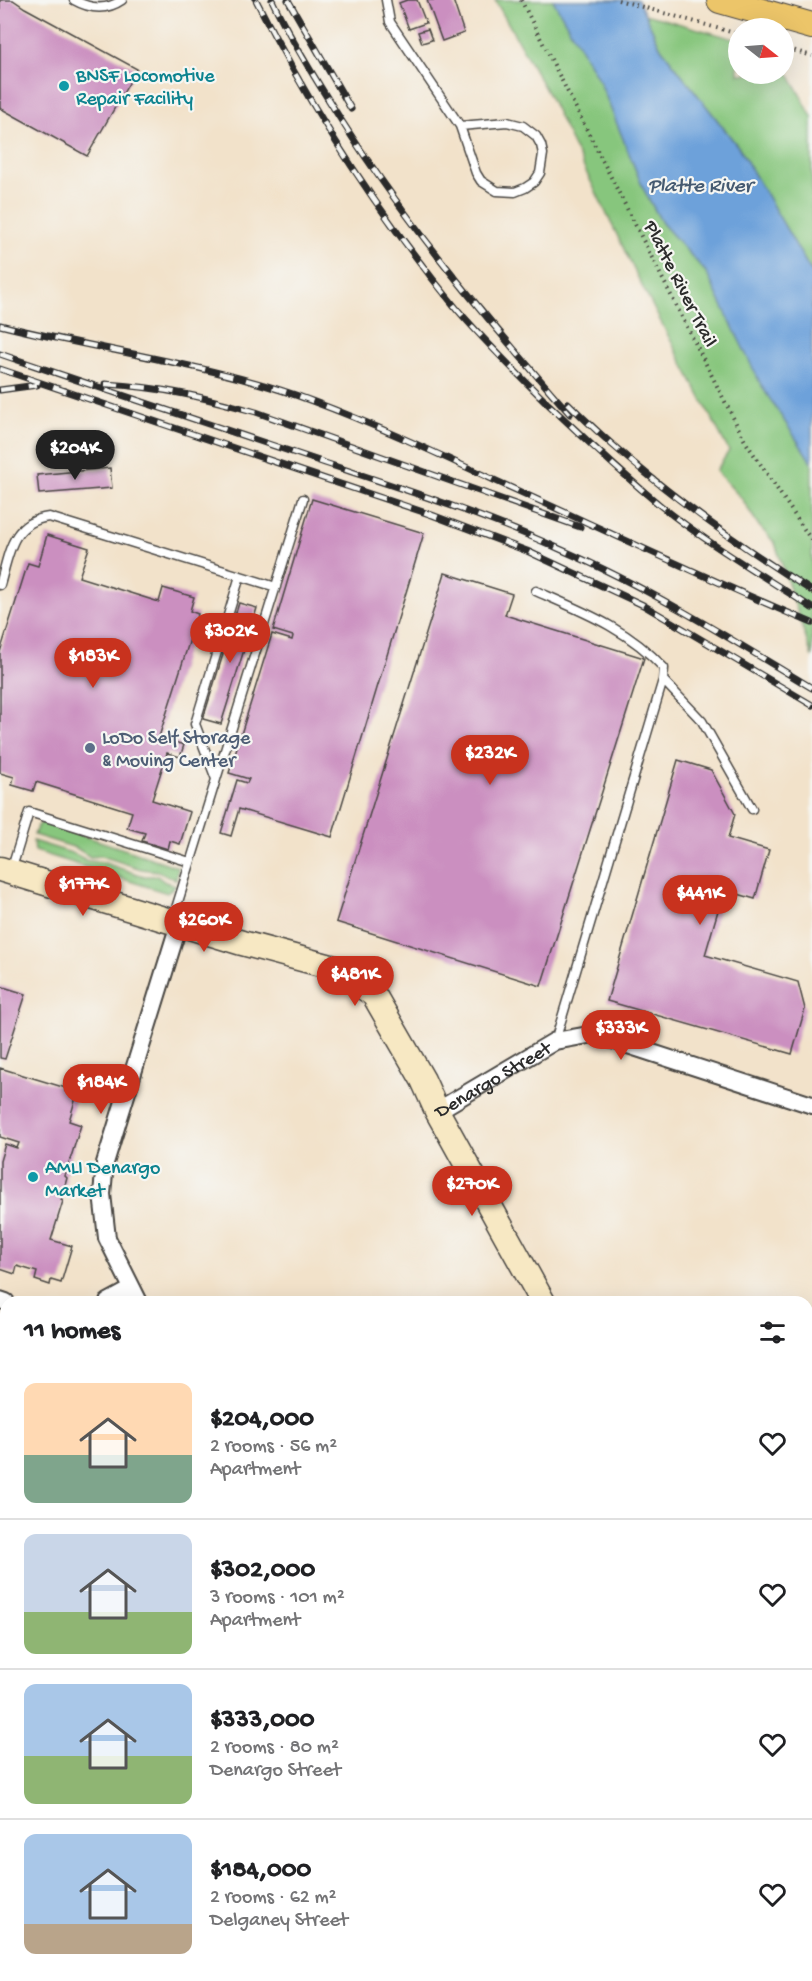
<!DOCTYPE html>
<html lang="en">
<head>
<meta charset="utf-8">
<style>
  body { margin:0; font-family:"Gochi Hand",sans-serif; background:#f6f6f6; color:#202124; height:100vh; display:flex; flex-direction:column; font-size:22px; white-space:nowrap }
  * { box-sizing:border-box; margin:0 }
  p { font-size:20px; color:#757577 }
  .icon { flex:none; width:33px; height:33px; fill:none; stroke:currentColor; stroke-width:2; stroke-linecap:round; stroke-linejoin:round }
  .map { position:relative; flex:1; overflow:hidden }
  .sheet { position:absolute; left:0px; top:1296px; width:813px; height:686px; display:flex; flex-direction:column; background:#fff; border-radius:18px 18px 0 0; box-shadow:0 6px 24px #0002 }
  .sheet>* { flex:none }
  .needle { width:39px; rotate:107deg }
  .controls { position:absolute; left:728px; top:18px; display:grid; gap:12px }
  .controls a { display:grid; place-items:center; width:66px; height:66px; border-radius:50%; background:#fff; box-shadow:0 6px 24px #0002; font-size:30px }
  .price { position:absolute; translate:-50% -51px; padding:0 14px; border-radius:21px; background:#c8321e; color:#fff; font-size:20px; line-height:39px; filter:drop-shadow(0 2px 3px #0008) }
  .price::after { content:''; position:absolute; left:50%; top:36px; width:18px; height:14px; margin-left:-9px; background:inherit; clip-path:polygon(0 0,100% 0,50% 100%) }
  .price.on { background:#222; color:#fff }
  ul { padding:0; list-style:none }
  li { display:flex; align-items:center; gap:18px; height:150px; padding:0 24px }
  li+li { border-top:2px solid #e0e0e0 }
  li span { display:grid; place-items:center; flex:none; width:168px; height:120px; border-radius:12px; color:#555 }
  li>.icon { margin-inline-start:auto }
  span .icon { width:72px; height:72px; fill:#fffc; stroke-width:1 }
  li b { font-size:26px }
  h2 { display:flex; justify-content:space-between; align-items:center; height:72px; padding:0 24px; font-size:26px }
  .map>svg:first-child { display:block }
  .green { fill:#87c67d; stroke:#597854; stroke-width:1.5 }
  .water { fill:#6da1da; stroke:#4c6682; stroke-width:1.5 }
  .lines { fill:none; stroke-linecap:round; stroke-linejoin:round }
  .stream { stroke:#6da1da; stroke-width:6 }
  .building { fill:#cb8fc0 }
  .lane-casing { stroke:#494643; stroke-width:11 }
  .street-casing { stroke:#494643; stroke-width:20 }
  .secondary-casing { stroke:#494643; stroke-width:27 }
  .primary-casing { stroke:#494643; stroke-width:28 }
  .path { stroke:#494643; stroke-width:4; stroke-dasharray:1.5 4.5; stroke-linecap:butt }
  .lane { stroke:#fff; stroke-width:8 }
  .street { stroke:#fff; stroke-width:16 }
  .secondary { stroke:#f7e8c3; stroke-width:24 }
  .primary { stroke:#ecc569; stroke-width:26 }
  .rail-casing { stroke:#2b2b2b; stroke-width:7 }
  .rail { stroke:#f6f6f2; stroke-width:4.5; stroke-dasharray:14; stroke-linecap:butt }
  .culture-dot { fill:#0f9aa8; stroke:#f6f6f2; stroke-width:2 }
  .service-dot { fill:#5c6f8a; stroke:#f6f6f2; stroke-width:2 }
  .labels { text-anchor:middle; stroke-width:4.5; stroke-linejoin:round; paint-order:stroke }
  .culture-label { font-size:20px; fill:#0d838f; stroke:#f6f6f2; text-anchor:start }
  .street-label { font-size:20px; fill:#2b2b2b; stroke:#f6f6f2 }
  .service-label { font-size:20px; fill:#4e5e75; stroke:#f6f6f2; text-anchor:start }
  .water-label { font-size:21px; font-style:italic; fill:#455a71; stroke:#f6f6f2 }
</style>
</head>
<body>
<div class="map">
<svg width="812" height="1981" viewBox="0 0 812 1981">
  <rect width="100%" height="100%" fill="#f6f6f2"/>
  <filter id="ink" filterUnits="userSpaceOnUse"><feTurbulence type="fractalNoise" baseFrequency=".0167" numOctaves="2"/><feDisplacementMap in="SourceGraphic" scale="12" xChannelSelector="R" yChannelSelector="G"/><feConvolveMatrix kernelMatrix="1 2 1 2 8 2 1 2 1" color-interpolation-filters="sRGB"/></filter>
  <filter id="wash" filterUnits="userSpaceOnUse"><feTurbulence type="fractalNoise" baseFrequency=".008" numOctaves="4" result="noise"/><feDisplacementMap in="SourceGraphic" scale="24" xChannelSelector="R" yChannelSelector="G"/><feGaussianBlur stdDeviation="1.35" result="paint"/><feColorMatrix in="noise" values="0 0 0 0 0 0 0 0 0 0 0 0 0 0 0 0 0 1.4 0 .05"/><feComposite in="paint" operator="in"/></filter>
  <g filter="url(#wash)">
    <rect width="100%" height="100%" fill="#f2e2ca"/>
    <path class="green" d="M495 0H553L600 82 643 188 662 223 706 272 762 386 812 463V657L775 543 759 526 742 499 716 471 729 451 643 288 549 96Z
      M645 14 738 40V74H783V63L812 117V273L739 148 661 48Z
      M42 822 178 867 176 880 157 871 141 869 102 856 90 857 76 848 34 835 37 827Z
      M33 841 75 854 88 861 102 862 143 876H157L165 882 176 885 167 893 35 851Z"/>
    <path class="water" d="M553 0H638L661 48 739 148 812 273V463L762 387 706 272 662 223 643 188 600 82Z"/>
    <g class="lines">
      <path class="stream" d="M807 1320H810"/>
    </g>
    <g id="blocks">
      <path class="building" d="M0 0H13L25 8 137 69 87 156 0 108Z
        M407 0H417L426 23 409 29 399 3Z
        M427 0H453L464 33 442 41Z
        M428 29 432 40 422 43 418 32Z
        M110 468 112 488 39 494 37 475Z
        M312 499 424 533 332 837 239 809 231 836 221 833 237 780 247 783 249 779 229 773 272 634 292 640 293 636 273 630Z
        M47 535 89 548 79 577 159 602 163 588 194 597 190 611 198 614 159 737 184 745 180 757 167 753 152 800 190 812 180 844 170 841 168 849 142 841 145 833 127 828 132 812 36 782 33 791 12 785 14 777 0 773V652L28 563 38 566Z
        M445 573 512 594 505 615 644 658 541 986 336 922Z
        M239 603 257 608 221 724 203 719Z
        M678 760 711 770 735 814 728 838 769 850 755 899 724 890 705 955 798 982 805 1009 792 1054 607 1001Z
        M0 986 26 994 5 1059 0 1058Z
        M0 1068 66 1088 65 1091 77 1094 69 1121 81 1125 65 1176 67 1178 61 1200 63 1201 51 1240 72 1246 61 1283 51 1280 50 1285 35 1280 37 1272 17 1266 15 1274 0 1269V1161L5 1144 17 1148 19 1143 0 1137Z
        M0 1319 5 1321 2 1333 6 1334V1407L2 1408 1 1413Z
        M0 1478 6 1480V1541L0 1539Z
        M812 1917V1981H697L707 1976H807V1919Z
        M189 1976H473L476 1981H187L185 1978Z"/>
    </g>
  </g>
  <g filter="url(#ink)">
    <use href="#blocks" fill-opacity="0" stroke="#494643" stroke-width="1.5"/>
    <g class="lines">
      <defs>
        <path id="lane" d="M74 0C90 9 106 11 122 0
          M386 0 390 22 460 126 476 173 481 181 497 191 515 192 525 188 534 182 540 173 543 154 541 145 536 136 523 126 507 122 460 126
          M0 585C9 554 11 522 49 517L276 587
          M536 591C584 612 628 629 664 668L663 680 555 1041
          M663 680 702 721 752 809
          M216 779 195 724 240 576
          M11 871 29 812 190 862
          M173 918 303 499
          M0 1950 6 1961
          M14 1976 16 1981
          M684 1976 687 1981"/>
        <g id="street">
          <path id="s1" d="M437 1111 555 1041 594 1034 812 1105"/>
          <path d="M0 1300 6 1302"/>
          <path d="M108 1302 132 1289"/>
          <path d="M139 1302 107 1238 102 1194 105 1163 179 924"/>
          <path d="M0 1581 6 1582"/>
          <path d="M807 1710 812 1708"/>
          <path d="M0 1751 6 1746"/>
          <path d="M514 1976 517 1981"/>
        </g>
        <path id="secondary" d="M0 869 242 943 339 969 374 995 423 1080 437 1111 543 1302
          M807 1774 812 1783
          M0 1801 6 1809
          M0 1860 6 1868
          M807 1891 812 1888
          M72 1976 75 1981
          M109 1976 112 1981
          M639 1981 650 1976"/>
        <path id="primary" d="M720 0 812 26"/>
      </defs>
      <use href="#lane" class="lane-casing"/>
      <use href="#street" class="street-casing"/>
      <use href="#secondary" class="secondary-casing"/>
      <use href="#primary" class="primary-casing"/>
      <path class="path" d="M521 0 745 441 812 541
        M618 0 738 34
        M783 47 812 56
        M0 1680 6 1687
        M141 1976 144 1981"/>
      <use href="#lane" class="lane"/>
      <use href="#street" class="street"/>
      <use href="#secondary" class="secondary"/>
      <use href="#primary" class="primary"/>
      <defs>
        <path id="rail" d="M256 0C311 110 378 213 456 308 484 341 516 372 547 403 584 438 622 474 661 506 708 544 762 575 812 608
          M272 0C288 34 308 67 328 99 397 212 483 315 570 414
          M288 0 351 109
          M0 325C102 351 213 364 312 401 374 424 434 452 494 480 600 528 705 578 812 623
          M0 354C106 390 212 425 319 461 400 488 483 514 562 550 649 588 731 639 812 688
          M0 369 432 515 527 551 643 605 812 705
          M105 384C161 387 203 397 256 412L580 527
          M0 390 37 385
          M568 403C641 476 724 536 812 591"/>
      </defs>
      <use href="#rail" class="rail-casing"/>
      <use href="#rail" class="rail"/>
    </g>
  </g>
  <g class="culture-dot">
    <circle cx="64" cy="86" r="6"/>
    <circle cx="33" cy="1177" r="6"/>
  </g>
  <circle class="service-dot" cx="90" cy="748" r="6"/>
  <g class="labels">
    <g class="culture-label">
      <text x="76" y="81">BNSF Locomotive<tspan x="76" dy="23">Repair Facility</tspan></text>
      <text x="45" y="1173">AMLI Denargo<tspan x="45" dy="23">Market</tspan></text>
    </g>
    <g class="street-label">
      <text transform="translate(682 283) rotate(63)" y="7">Platte River Trail</text>
      <text dy="7" stroke="none"><textPath href="#s1" startOffset="64">Denargo Street</textPath></text>
    </g>
    <g class="service-label">
      <text x="102" y="743">LoDo Self Storage<tspan x="102" dy="23">&amp; Moving Center</tspan></text>
    </g>
    <g class="water-label">
      <text x="700" y="191">Platte River</text>
    </g>
  </g>
</svg>
<div class="controls">
<a><svg class="needle" viewBox="-14 -14 28 28"><path d="M0-13l5 13h-10z" fill="#e53935"/><path d="M0 13l5-13h-10z" fill="#757577"/></svg></a>
</div>
<b class="price on" style="left:75px;top:481px">$204K</b>
<b class="price" style="left:230px;top:664px">$302K</b>
<b class="price" style="left:93px;top:689px">$183K</b>
<b class="price" style="left:490px;top:786px">$232K</b>
<b class="price" style="left:83px;top:917px">$177K</b>
<b class="price" style="left:700px;top:926px">$441K</b>
<b class="price" style="left:204px;top:953px">$260K</b>
<b class="price" style="left:355px;top:1007px">$481K</b>
<b class="price" style="left:621px;top:1061px">$333K</b>
<b class="price" style="left:101px;top:1115px">$184K</b>
<b class="price" style="left:472px;top:1217px">$270K</b>
<section class="sheet">
<h2>11 homes<svg class="icon" aria-label="filters" viewBox="0 0 24 24"><path d="M4 7h16M4 17h16"/><circle cx="9" cy="7" r="2"/><circle cx="15" cy="17" r="2"/></svg></h2>
<ul>
<li><span style="background:linear-gradient(#ffd9b3 60%,#7fa58c 0)"><svg class="icon" aria-label="home" viewBox="0 0 24 24"><path d="M3 11l9-7 9 7M6 9v11h12V9"/></svg></span><div><b>$204,000</b><p>2 rooms · 56 m²</p><p>Apartment</p></div><svg class="icon" aria-label="heart" viewBox="0 0 24 24"><path d="M12 20l-8-8c-3-5 5-10 8-4 3-6 11-1 8 4z"/></svg></li>
<li><span style="background:linear-gradient(#c9d6e8 65%,#8fb573 0)"><svg class="icon" aria-label="home" viewBox="0 0 24 24"><path d="M3 11l9-7 9 7M6 9v11h12V9"/></svg></span><div><b>$302,000</b><p>3 rooms · 101 m²</p><p>Apartment</p></div><svg class="icon" aria-label="heart" viewBox="0 0 24 24"><path d="M12 20l-8-8c-3-5 5-10 8-4 3-6 11-1 8 4z"/></svg></li>
<li><span style="background:linear-gradient(#a9c7e8 60%,#8fb573 0)"><svg class="icon" aria-label="home" viewBox="0 0 24 24"><path d="M3 11l9-7 9 7M6 9v11h12V9"/></svg></span><div><b>$333,000</b><p>2 rooms · 80 m²</p><p>Denargo Street</p></div><svg class="icon" aria-label="heart" viewBox="0 0 24 24"><path d="M12 20l-8-8c-3-5 5-10 8-4 3-6 11-1 8 4z"/></svg></li>
<li><span style="background:linear-gradient(#a9c7e8 75%,#b9a48a 0)"><svg class="icon" aria-label="home" viewBox="0 0 24 24"><path d="M3 11l9-7 9 7M6 9v11h12V9"/></svg></span><div><b>$184,000</b><p>2 rooms · 62 m²</p><p>Delganey Street</p></div><svg class="icon" aria-label="heart" viewBox="0 0 24 24"><path d="M12 20l-8-8c-3-5 5-10 8-4 3-6 11-1 8 4z"/></svg></li>
</ul>
</section>
</div>
</body>
</html>
